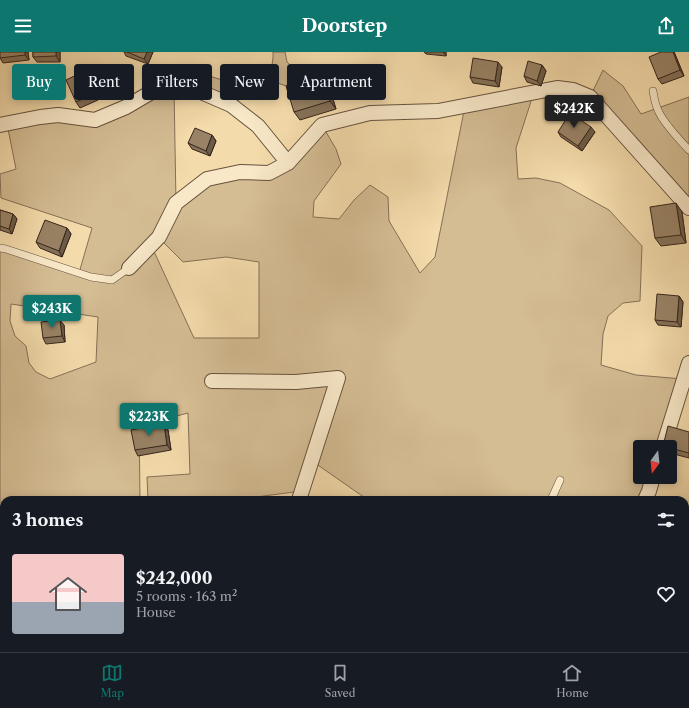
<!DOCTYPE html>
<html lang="en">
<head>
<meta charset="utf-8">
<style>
  body { margin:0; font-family:"Libre Caslon Text",serif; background:#20242c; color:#f1f3f6; height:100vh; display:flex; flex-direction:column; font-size:15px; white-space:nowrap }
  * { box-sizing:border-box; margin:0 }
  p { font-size:13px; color:#9ea1a6 }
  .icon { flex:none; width:22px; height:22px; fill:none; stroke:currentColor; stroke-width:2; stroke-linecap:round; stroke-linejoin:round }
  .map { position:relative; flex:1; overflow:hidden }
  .details { position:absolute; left:0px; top:444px; width:689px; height:156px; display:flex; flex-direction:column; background:#171b24; border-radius:12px 12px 0 0; box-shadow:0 2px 10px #0003 }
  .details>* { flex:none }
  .guide { position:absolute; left:12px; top:12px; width:400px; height:36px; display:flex; gap:8px }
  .needle { width:26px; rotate:195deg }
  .buttons { position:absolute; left:633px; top:388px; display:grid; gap:8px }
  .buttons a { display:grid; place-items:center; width:44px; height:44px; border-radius:4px; background:#171b24; box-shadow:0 2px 10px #0003; font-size:20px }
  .price { position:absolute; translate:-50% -34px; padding:0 9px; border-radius:4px; background:#0f766e; color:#fff; font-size:13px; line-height:26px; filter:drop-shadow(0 1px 2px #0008) }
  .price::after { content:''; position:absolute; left:50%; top:24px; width:12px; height:9px; margin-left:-6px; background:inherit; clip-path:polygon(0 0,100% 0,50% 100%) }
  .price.active { background:#222; color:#fff }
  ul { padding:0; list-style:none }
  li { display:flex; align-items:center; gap:12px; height:100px; padding:0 12px }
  li span { display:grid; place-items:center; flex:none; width:112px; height:80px; border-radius:4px; color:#555 }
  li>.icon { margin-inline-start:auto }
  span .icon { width:48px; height:48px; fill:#fffc; stroke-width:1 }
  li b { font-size:17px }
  h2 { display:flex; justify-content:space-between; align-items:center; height:48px; padding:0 12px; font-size:17px }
  .pill { padding:0 14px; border-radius:4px; background:#171b24; box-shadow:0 2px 10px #0003; font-size:14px; line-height:36px }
  .pill.active { background:#0f766e; color:#fff }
  header { display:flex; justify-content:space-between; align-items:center; height:52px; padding:0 12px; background:#0f766e; color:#fff; font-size:18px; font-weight:700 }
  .menu { display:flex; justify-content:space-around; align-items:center; height:56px; border-top:1px solid #363941; background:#171b24; font-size:11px; color:#9ea1a6 }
  .menu a { display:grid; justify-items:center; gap:2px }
  .menu .active { color:#0f766e }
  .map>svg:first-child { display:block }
  .green { fill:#d4bc93; stroke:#857057; fill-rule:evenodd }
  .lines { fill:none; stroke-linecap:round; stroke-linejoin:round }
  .lane-casing { stroke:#66523f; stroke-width:8 }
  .street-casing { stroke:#66523f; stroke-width:16 }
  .path { stroke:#36241b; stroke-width:2.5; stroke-dasharray:1 2; stroke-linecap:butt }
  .lane { stroke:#f8e8c8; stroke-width:7 }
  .street { stroke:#f8e8c8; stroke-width:14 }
  .wall { fill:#847158; stroke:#36241b }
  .shaded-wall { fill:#6b5c47; stroke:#36241b }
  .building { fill:#998366; stroke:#36241b }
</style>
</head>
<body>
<header><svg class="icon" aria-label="menu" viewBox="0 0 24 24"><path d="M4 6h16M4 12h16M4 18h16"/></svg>Doorstep<svg class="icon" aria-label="share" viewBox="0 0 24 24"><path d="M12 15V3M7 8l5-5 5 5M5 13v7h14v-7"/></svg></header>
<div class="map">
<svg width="689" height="600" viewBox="0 0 689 600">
  <rect width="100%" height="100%" fill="#f4dbab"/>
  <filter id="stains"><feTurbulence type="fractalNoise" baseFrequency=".005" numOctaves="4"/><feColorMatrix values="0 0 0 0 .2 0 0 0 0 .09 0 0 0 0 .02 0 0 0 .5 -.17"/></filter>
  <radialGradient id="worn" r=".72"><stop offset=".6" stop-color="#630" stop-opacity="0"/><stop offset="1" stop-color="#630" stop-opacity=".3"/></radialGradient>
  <path class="green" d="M273 0H285L287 10 297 19 286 34 275 30 261 34 231 53 201 40 199 21 229 30 258 27 271 20 273 6Z
    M603 18 623 34 641 62 689 45V156L590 45Z
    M174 36 176 151 207 127 269 121 322 73 336 97 341 112 314 149 313 165 339 167 354 148 370 133 388 145 389 169 420 221 435 205 465 54 534 40 516 96 518 127 536 126 560 131 609 158 642 194 640 249 623 251 608 264 603 282 601 313 636 323 683 327 663 395H640V425H653L645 448H368L312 409 302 439 233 448H148L147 425 190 422 188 361 173 365 139 368 140 448H4V554L0 549V196L79 221 92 176 1 146 0 122 16 117 7 72 95 68ZM159 186 183 210 226 205 259 210V286H194L151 193ZM11 252 98 265 96 310 50 327 36 320 29 311 26 294 15 284 10 269Z
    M4 567V596H90L89 600H1L0 584Z
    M685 567 689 569V600H630L632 596H685Z"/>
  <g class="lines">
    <defs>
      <path id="lane" d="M653 39C654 45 655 52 658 58 663 71 679 87 689 98
        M0 196 6 197 91 225 112 228 129 216
        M551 448 560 428
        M685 515 689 516
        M449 600 451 596
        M510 600 511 596"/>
      <path id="street" d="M0 73 40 65 58 63 95 68 126 55 155 38 174 36 201 40 231 53 258 74 288 111
        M129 216 159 185 176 151 207 127 240 120 269 121 288 111 322 73 370 61 438 59 557 36 573 38 590 45 689 156
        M212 329 296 330 338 326 299 448
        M663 395 689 311
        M645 448 649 439 653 425
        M235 596 244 600
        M265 600 267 596
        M353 600 361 596
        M556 600 558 596"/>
    </defs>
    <use href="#lane" class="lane-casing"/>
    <use href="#street" class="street-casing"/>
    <path class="path" d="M0 532 4 530"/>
    <use href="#lane" class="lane"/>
    <use href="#street" class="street"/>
  </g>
  <path class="wall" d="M0 0H28L29 8 3 11 0 6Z
    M33 0H60V10H37L33 5Z
    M124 0H153L148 12 126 4Z
    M424 0H446V4L426 2Z
    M661 0H674L684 24 662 32 658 27Z
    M542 13 546 19 541 34 527 30 524 24Z
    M502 15 499 35 473 31 470 25Z
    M87 26 98 48 80 56 76 50Z
    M328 31 336 57 300 68 294 60Z
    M558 80H595L582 99 561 85Z
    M212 83 216 89 210 104 192 97 188 91Z
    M0 158 13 162 17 167 12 182 0 178Z
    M682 160 686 191 661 194 655 186Z
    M67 176 71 182 62 205 40 196 36 190Z
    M679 244 683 250 681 275 658 273 655 268Z
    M64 273 65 290 46 292 43 286Z
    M164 372 168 378 171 398 138 404 135 398Z
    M689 380V406L670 401V395H663V394Z
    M685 482 689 512H685Z
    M685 521 689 522V546L685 544Z"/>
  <path class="shaded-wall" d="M25 0H28L29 8 25 3Z
    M56 0H60V10L56 4Z
    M147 0H153L148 12 144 7Z
    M443 0H446V4Z
    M673 0H674L675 2 684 24 680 18Z
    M498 10 502 15 499 35 495 29Z
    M542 13 546 19 541 34 537 29Z
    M83 20 87 26 98 48 94 42Z
    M322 23 328 31 336 57 330 49Z
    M591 75 595 80 582 99 578 94Z
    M212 83 216 89 210 104 206 99Z
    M676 151 682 160 686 191 681 183Z
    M13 162 17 167 12 182 9 177Z
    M67 176 71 182 62 205 59 199Z
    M679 244 683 250 681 275 677 270Z
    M60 268 64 273 65 290 62 284Z
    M164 372 168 378 171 398 167 393Z
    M689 488V512L685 507V506Z
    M489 596H500L499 600H487Z
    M604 596H609L608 600H603Z"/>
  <path class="building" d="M0 0H25V3L0 6Z
    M33 0H56V4L33 5Z
    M127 0H147L144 7Z
    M661 0H673L680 18 658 27 649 5Z
    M473 6 498 10 495 29 470 25Z
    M528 9 542 13 537 29 524 24Z
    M83 20 94 42 76 50 66 28Z
    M322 23 330 49 294 60 286 34Z
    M570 61 591 75 578 94 558 80Z
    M195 76 212 83 206 99 188 91Z
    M676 151 681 183 655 186 650 155Z
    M0 158 13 162 9 177 0 174Z
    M45 168 67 176 59 199 36 190Z
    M657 242 679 244 677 270 655 268Z
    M60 268 62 284 43 286 41 270Z
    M164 372 167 393 135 398 131 378Z
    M668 374 689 380V401L670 396V395L663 394Z
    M685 482 689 483V488L685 506Z
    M685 521 689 522V541L685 540Z
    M685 591 689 593V600H677L678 596H685Z
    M453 596H489L487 600H451Z
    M583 596H604L603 600H582Z"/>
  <rect width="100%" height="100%" filter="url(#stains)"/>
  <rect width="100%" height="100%" fill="url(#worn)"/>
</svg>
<div class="buttons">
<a><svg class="needle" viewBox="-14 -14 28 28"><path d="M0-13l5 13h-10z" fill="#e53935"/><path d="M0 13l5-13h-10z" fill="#9ea1a6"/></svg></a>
</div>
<b class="price active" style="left:574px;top:77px">$242K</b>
<b class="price" style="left:52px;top:277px">$243K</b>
<b class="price" style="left:149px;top:385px">$223K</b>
<div class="guide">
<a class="pill active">Buy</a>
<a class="pill">Rent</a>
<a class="pill">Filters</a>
<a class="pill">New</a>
<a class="pill">Apartment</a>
</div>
<section class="details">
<h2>3 homes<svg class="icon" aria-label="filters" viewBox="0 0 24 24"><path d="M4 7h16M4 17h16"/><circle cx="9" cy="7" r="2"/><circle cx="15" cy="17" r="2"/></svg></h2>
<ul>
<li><span style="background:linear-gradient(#f6c9c9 60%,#9aa5b1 0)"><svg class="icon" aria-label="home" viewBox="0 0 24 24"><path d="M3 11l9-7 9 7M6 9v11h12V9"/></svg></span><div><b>$242,000</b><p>5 rooms · 163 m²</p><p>House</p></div><svg class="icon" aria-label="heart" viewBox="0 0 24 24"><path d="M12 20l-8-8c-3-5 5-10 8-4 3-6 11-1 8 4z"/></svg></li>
</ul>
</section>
</div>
<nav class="menu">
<a class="active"><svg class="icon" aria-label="map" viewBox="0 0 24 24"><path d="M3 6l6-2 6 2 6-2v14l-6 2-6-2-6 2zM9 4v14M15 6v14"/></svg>Map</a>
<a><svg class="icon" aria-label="saved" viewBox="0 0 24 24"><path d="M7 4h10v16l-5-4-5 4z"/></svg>Saved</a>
<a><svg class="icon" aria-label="home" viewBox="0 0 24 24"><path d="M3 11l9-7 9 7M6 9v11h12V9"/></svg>Home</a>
</nav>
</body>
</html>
